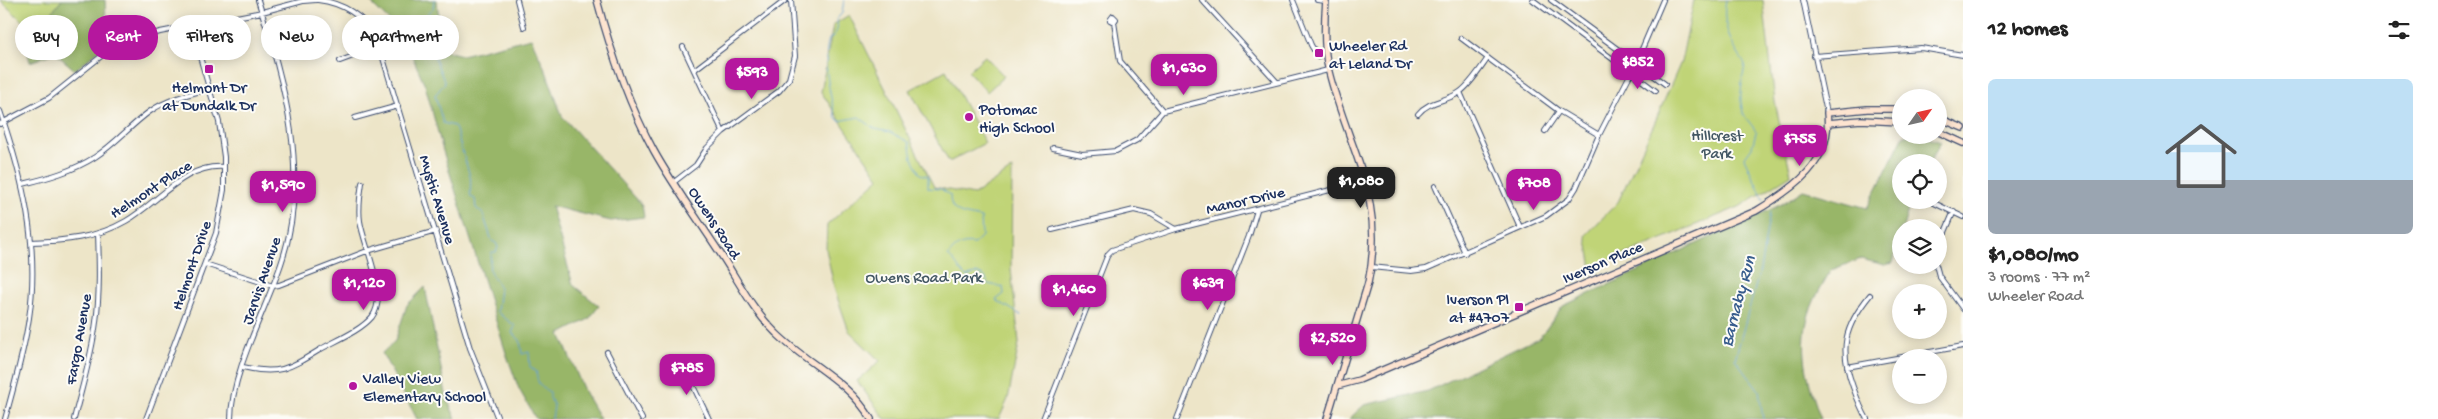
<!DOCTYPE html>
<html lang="en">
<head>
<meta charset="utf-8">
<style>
  body { margin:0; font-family:"Gochi Hand",sans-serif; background:#f2f2f2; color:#222; height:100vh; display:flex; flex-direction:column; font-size:19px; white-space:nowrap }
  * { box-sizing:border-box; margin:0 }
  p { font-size:16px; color:#767676 }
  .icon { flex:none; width:28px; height:28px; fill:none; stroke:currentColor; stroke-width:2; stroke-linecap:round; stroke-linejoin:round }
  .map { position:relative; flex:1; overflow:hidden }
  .panel { display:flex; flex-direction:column; background:#fff; width:475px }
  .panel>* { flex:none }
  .hud { position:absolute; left:15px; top:15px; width:475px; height:45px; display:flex; gap:10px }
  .needle { width:32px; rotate:56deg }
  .controls { position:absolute; left:1892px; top:89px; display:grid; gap:10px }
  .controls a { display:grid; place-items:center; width:55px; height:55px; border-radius:50%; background:#fff; box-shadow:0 2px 12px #0003; font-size:25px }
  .price { position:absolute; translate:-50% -42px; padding:0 11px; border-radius:10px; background:#b5179e; color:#fff; font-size:16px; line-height:32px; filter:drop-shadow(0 1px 2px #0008) }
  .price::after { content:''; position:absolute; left:50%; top:30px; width:15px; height:11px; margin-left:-8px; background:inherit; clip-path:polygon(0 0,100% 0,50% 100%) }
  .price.on { background:#222; color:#fff }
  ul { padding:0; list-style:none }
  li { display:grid; align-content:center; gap:10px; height:265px; padding:0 25px }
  li span { display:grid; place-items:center; height:155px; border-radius:8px; color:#555 }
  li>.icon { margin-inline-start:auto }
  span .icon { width:90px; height:90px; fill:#fffc; stroke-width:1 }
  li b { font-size:21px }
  h2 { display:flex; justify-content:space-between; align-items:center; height:60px; padding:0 25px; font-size:21px }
  .chip { padding:0 18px; border-radius:22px; background:#fff; box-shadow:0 2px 12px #0003; font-size:18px; line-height:45px }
  .chip.on { background:#b5179e; color:#fff }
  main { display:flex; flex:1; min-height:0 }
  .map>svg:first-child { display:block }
  .green { fill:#c0d477; stroke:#6e826a }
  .forest { fill:#98b668; stroke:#5a7263 }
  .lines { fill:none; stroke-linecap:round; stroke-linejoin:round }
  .stream { stroke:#62a0d3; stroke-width:1 }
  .street-casing { stroke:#3a4a6e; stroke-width:6 }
  .secondary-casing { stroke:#3a4a6e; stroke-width:8 }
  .street { stroke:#fff; stroke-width:4 }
  .secondary { stroke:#fde4d0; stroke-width:5.5 }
  .poi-dot { fill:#b5179e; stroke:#fdfcf7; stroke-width:2 }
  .labels { text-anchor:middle; stroke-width:4; stroke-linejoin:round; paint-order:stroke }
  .poi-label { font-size:16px; fill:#1b2f5e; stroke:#fdfcf7; text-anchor:start }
  .park-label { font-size:16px; fill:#445864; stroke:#fdfcf7 }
  .street-label { font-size:16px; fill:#1b2f5e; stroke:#fdfcf7 }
  .water-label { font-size:18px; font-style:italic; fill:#375c8d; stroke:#fdfcf7 }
</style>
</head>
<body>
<main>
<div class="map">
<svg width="1963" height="419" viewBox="0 0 1963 419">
  <rect width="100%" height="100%" fill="#fdfcf7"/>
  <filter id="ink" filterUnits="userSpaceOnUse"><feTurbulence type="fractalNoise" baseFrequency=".02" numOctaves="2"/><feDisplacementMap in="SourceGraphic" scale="10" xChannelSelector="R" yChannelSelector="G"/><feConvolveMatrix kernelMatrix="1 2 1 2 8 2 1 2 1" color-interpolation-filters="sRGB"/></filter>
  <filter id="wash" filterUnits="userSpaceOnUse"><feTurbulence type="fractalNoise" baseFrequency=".0096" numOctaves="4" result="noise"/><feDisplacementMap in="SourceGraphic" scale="20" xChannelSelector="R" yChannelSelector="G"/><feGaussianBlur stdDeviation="1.12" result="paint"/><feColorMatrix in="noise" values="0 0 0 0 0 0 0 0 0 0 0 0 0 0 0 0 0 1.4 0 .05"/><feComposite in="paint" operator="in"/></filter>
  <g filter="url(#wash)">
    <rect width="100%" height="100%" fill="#ede5c8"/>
    <path class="green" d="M0 0H62L35 33Z
      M1694 0H1763L1775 102 1791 175 1739 207 1592 268 1586 235 1618 202 1654 124 1681 62Z
      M849 15 934 187 974 195 1012 169 1011 269 1019 343 1008 399 999 419H885L857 381 880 361 849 331 835 291 826 249 827 225 879 178 821 92 833 25Z
      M985 56 1004 76 987 92 968 71Z
      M946 70 985 143 949 162 910 90Z"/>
    <path class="forest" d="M62 0H105L106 20 113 38 75 70 55 53 30 62 25 41 35 33Z
      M368 0H437L442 50 462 55 531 38 546 71 562 116 642 205 644 217 611 221 551 206 573 285 599 306 589 319 560 334 585 393 600 419H536L519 389 506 353 443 151 425 85 402 33Z
      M1904 135H1918L1941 142 1930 162H1901V200H1911L1903 227 1901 228 1893 263 1885 265 1861 259 1831 270C1824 282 1816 295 1811 308 1797 345 1808 384 1821 419H1349L1364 405 1428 391 1540 337 1563 306 1782 204 1803 190 1867 208Z
      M425 287 447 399 456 419H417L382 353 395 341 407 305Z"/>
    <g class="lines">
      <path class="stream" d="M434 0 433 9 427 14 431 29 435 35 432 52 445 83 435 95 443 123 454 126 456 130C460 146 466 162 470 176 472 183 469 190 471 197L475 199 476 208 483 214 492 241 496 243 498 247 496 252H492C487 275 490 270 500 288L497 312 515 326 512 333 520 340 522 354 529 352 530 367 536 371C538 382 537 386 550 392V398L554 406 552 419
        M844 0 842 13 837 19C838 29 838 33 829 39 822 63 830 92 835 116L839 121 859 117 875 129 890 132 909 142 912 158 920 174 928 176V188L941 189 950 195C950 216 966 214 981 218L982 236 974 244C962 242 955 246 948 256 957 262 959 271 966 277L977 273 985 277 988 284 1003 287 1004 294 996 300 1021 315
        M1726 0C1721 24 1731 45 1745 64 1743 78 1738 98 1743 112 1745 119 1753 125 1756 132L1752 147 1744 158 1764 200
        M1763 419 1759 390 1735 359 1760 270 1770 212"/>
    </g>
  </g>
  <g filter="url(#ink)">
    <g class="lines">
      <defs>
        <path id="street" d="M318 0C343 3 363 16 377 38L470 348 498 419
          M517 0 524 27
          M1202 0 1277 82
          M1293 0 1311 45 1318 57
          M1317 0 1326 1
          M1533 0 1656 91
          M1551 0 1665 84
          M1803 0 1827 113
          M1114 22 1110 20 1113 16 1116 19 1114 22 1120 61 1163 111
          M1461 38 1559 111 1599 135
          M683 47 723 132
          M1814 56 1921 48 1963 55
          M340 61 380 46
          M694 70 786 0
          M1460 92 1520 227
          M0 111C23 178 40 247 29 318 24 352 14 386 5 419
          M1418 114C1429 100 1446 102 1460 92 1471 84 1480 69 1488 58
          M355 118 398 106
          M0 124 49 98 104 54 124 42 160 32 262 12 303 1 316 0
          M1545 131 1559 111
          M1053 148 1082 154 1116 151 1137 140 1163 111 1328 70
          M674 182 696 165 707 148 723 132 779 91 789 79 795 56 791 0
          M23 184C48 178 73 171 95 157 115 144 130 126 149 112 167 99 189 94 210 89
          M1435 186 1465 253
          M1928 200 1963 217
          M1052 230 1134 210 1151 214 1176 229
          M31 242C64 241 97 238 126 221 158 203 184 164 224 167
          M1939 246 1954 211
          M205 264 273 286 279 285 367 251 436 231
          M1936 265 1939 276 1963 309
          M1371 267 1411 271 1426 269 1546 216 1569 199 1576 188 1599 135 1636 63 1663 0
          M607 352 642 419
          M683 365 709 419
          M243 367C279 376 290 368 321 349 337 340 360 331 372 317 389 295 364 247 360 221 358 208 360 196 362 183
          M1847 367 1963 346
          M74 419C82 387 92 355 96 322 100 292 99 263 98 233
          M146 419 216 233 224 190V157L219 122 191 26
          M231 419C231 373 266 309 281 264 311 176 285 85 258 0
          M1043 419 1108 254 1112 250 1176 229 1366 181
          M1177 419 1249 236 1257 210
          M1867 419C1861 409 1857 398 1853 387 1839 349 1844 327 1870 295"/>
        <path id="secondary" d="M597 0C611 53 628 103 654 151 674 187 698 219 720 253 738 280 753 311 776 333 807 364 848 380 871 419
          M1326 0C1324 24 1323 49 1329 72 1348 149 1387 198 1368 283L1327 419
          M1939 118 1963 128
          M1828 123 1861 120 1901 122
          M1939 132 1963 143
          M1337 386 1359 380 1756 211C1793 189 1833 162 1827 113L1867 109H1901"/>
      </defs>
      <use href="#street" class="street-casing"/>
      <use href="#secondary" class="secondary-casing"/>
      <use href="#street" class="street"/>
      <use href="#secondary" class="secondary"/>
    </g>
  </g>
  <g class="poi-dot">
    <rect x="1314" y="48" width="10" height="10" rx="2.5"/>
    <rect x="204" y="64" width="10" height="10" rx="2.5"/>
    <circle cx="969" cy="117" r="5"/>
    <rect x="1514" y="302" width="10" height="10" rx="2.5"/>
    <circle cx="353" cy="386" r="5"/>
  </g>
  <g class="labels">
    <g class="poi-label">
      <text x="1329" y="50">Wheeler Rd<tspan x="1329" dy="18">at Leland Dr</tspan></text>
      <text x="209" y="92" text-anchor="middle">Helmont Dr<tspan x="209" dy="18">at Dundalk Dr</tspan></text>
      <text x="979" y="114">Potomac<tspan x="979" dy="18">High School</tspan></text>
      <text x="1509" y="304" text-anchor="end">Iverson Pl<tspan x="1509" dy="18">at #4707</tspan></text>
      <text x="363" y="383">Valley View<tspan x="363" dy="18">Elementary School</tspan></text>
    </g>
    <g class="park-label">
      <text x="1717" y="140">Hillcrest<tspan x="1717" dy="18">Park</tspan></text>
      <text x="924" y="282">Owens Road Park</text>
    </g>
    <g class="street-label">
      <text transform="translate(150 188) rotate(-33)" y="6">Helmont Place</text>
      <text transform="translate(439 199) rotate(73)" y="6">Mystic Avenue</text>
      <text transform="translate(1245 199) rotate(-13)" y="6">Manor Drive</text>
      <text transform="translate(716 222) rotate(57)" y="6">Owens Road</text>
      <text transform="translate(1602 261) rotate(-23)" y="6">Iverson Place</text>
      <text transform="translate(190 265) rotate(-71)" y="6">Helmont Drive</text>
      <text transform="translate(260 280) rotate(-71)" y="6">Jarvis Avenue</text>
      <text transform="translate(77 339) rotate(-80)" y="6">Fargo Avenue</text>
    </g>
    <g class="water-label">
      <text transform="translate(1737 301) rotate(-75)" y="6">Barnaby Run</text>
    </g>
  </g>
</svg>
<div class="controls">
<a><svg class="needle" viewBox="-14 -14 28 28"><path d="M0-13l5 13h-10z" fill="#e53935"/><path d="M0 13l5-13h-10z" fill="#767676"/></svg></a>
<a><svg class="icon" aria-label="locate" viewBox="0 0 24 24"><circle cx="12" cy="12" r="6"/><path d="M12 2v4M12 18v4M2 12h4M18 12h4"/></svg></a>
<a><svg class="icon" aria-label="layers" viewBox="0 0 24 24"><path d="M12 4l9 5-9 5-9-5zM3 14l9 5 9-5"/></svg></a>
<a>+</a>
<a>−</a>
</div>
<b class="price" style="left:1638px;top:90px">$852</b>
<b class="price" style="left:1184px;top:96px">$1,630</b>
<b class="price" style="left:752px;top:100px">$593</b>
<b class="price" style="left:1800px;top:167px">$755</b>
<b class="price on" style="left:1361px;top:209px">$1,080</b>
<b class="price" style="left:1534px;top:211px">$708</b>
<b class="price" style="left:283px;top:213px">$1,590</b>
<b class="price" style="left:364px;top:311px">$1,120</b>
<b class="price" style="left:1208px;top:311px">$639</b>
<b class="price" style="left:1074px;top:317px">$1,460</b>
<b class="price" style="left:1333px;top:366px">$2,520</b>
<b class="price" style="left:687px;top:396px">$785</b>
<div class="hud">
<a class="chip">Buy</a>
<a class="chip on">Rent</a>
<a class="chip">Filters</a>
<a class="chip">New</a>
<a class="chip">Apartment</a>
</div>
</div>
<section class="panel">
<h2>12 homes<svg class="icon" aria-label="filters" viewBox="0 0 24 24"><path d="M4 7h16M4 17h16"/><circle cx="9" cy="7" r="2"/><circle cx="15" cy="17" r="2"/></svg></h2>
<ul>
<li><span style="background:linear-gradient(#bfe0f5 65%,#9aa5b1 0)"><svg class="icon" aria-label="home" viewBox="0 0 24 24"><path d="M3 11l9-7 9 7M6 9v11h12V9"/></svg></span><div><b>$1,080/mo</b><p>3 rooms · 77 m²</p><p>Wheeler Road</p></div></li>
</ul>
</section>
</main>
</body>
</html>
